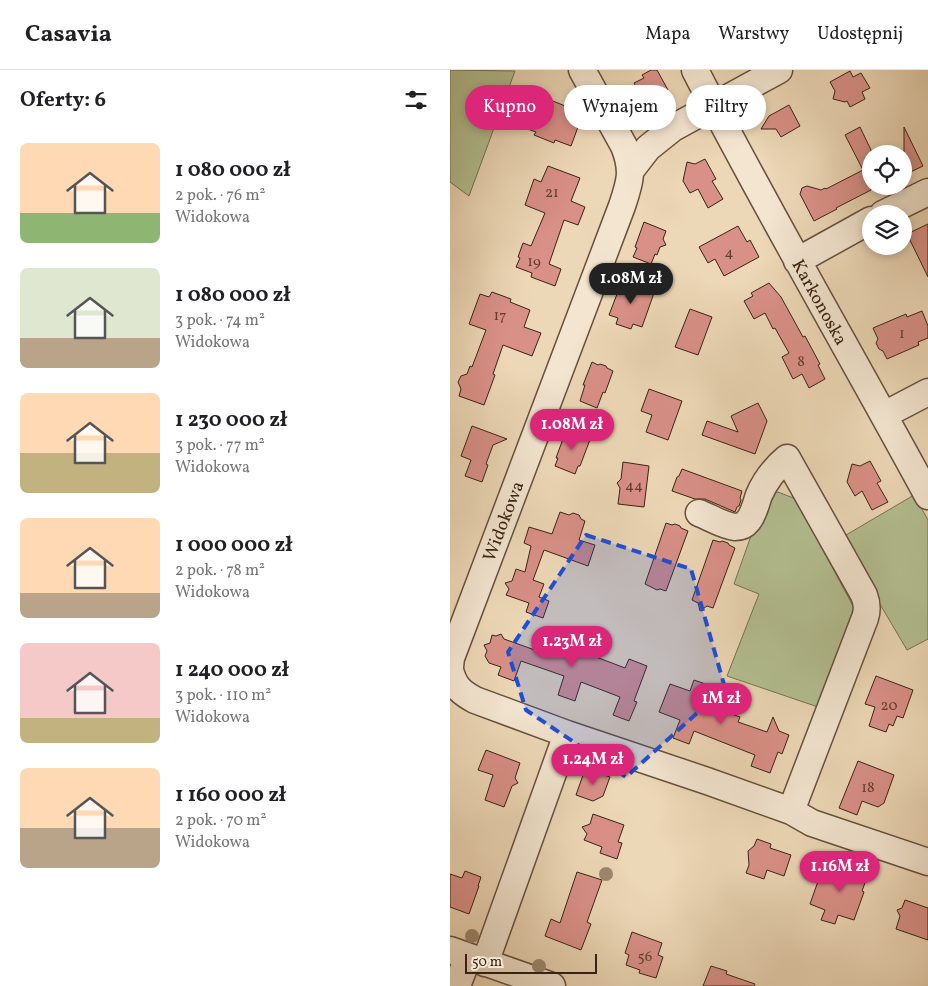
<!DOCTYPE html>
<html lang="pl">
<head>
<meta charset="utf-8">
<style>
  body { margin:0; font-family:Vollkorn,serif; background:#f6f6f6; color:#202124; height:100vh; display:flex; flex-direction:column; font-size:19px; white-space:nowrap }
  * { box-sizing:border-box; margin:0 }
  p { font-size:16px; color:#757577 }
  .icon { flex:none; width:28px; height:28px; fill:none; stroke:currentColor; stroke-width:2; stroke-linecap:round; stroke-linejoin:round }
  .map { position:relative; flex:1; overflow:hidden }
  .side { display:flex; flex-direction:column; background:#fff; width:450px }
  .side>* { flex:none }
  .guide { position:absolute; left:15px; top:15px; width:388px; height:45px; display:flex; gap:10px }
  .tools { position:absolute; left:412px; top:75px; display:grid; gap:10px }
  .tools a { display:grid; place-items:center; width:50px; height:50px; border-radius:50%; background:#fff; box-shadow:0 2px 8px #0003; font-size:25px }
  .scale { position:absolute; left:15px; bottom:12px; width:132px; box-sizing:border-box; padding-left:5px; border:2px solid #3a2313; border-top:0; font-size:14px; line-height:18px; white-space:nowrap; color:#3a2313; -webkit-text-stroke:4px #f3e5d0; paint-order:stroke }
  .price { position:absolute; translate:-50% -42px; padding:0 11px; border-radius:18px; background:#db2777; color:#fff; font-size:16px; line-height:32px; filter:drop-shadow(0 1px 2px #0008) }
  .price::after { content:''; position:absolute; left:50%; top:30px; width:15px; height:11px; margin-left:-8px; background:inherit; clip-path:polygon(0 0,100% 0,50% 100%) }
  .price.on { background:#222; color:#fff }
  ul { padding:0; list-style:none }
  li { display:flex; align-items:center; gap:15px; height:125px; padding:0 20px }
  li span { display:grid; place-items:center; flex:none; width:140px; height:100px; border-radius:8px; color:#555 }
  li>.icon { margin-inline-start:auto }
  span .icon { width:60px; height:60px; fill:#fffc; stroke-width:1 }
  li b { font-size:21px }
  h2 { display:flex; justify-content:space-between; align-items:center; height:60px; padding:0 20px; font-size:21px }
  .pill { padding:0 18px; border-radius:22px; background:#fff; box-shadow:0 2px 8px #0003; font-size:18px; line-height:45px }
  .pill.on { background:#db2777; color:#fff }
  header { display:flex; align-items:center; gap:30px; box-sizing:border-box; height:70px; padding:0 25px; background:#fff; border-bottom:1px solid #e0e0e0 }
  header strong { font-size:24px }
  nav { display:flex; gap:28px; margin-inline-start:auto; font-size:18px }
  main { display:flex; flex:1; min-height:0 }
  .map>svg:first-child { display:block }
  .green { fill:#b3bf91; stroke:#767152 }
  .building { fill:#d99087; stroke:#3a2313 }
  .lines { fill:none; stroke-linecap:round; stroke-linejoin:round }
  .minor-casing { stroke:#66503c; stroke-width:29 }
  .minor { stroke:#f3e5d0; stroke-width:26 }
  .tree { fill:#9b896d }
  .marked { fill:#1d4ed8; fill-opacity:0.2; stroke:#1d4ed8; stroke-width:4; stroke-dasharray:10 6; stroke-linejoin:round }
  .labels { text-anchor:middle; stroke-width:4; stroke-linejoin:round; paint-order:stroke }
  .number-label { font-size:15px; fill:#623e30 }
  .street-label { font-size:18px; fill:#3a2313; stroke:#f3e5d0 }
</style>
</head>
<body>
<header>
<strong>Casavia</strong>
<nav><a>Mapa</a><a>Warstwy</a><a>Udostępnij</a></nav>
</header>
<main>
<section class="side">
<h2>Oferty: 6<svg class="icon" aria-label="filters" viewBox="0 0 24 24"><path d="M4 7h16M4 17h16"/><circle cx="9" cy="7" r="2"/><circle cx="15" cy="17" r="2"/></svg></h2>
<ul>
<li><span style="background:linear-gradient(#ffd9b3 70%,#8fb573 0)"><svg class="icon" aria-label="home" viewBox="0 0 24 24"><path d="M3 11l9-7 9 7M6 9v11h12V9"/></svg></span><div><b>1 080 000 zł</b><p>2 pok. · 76 m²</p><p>Widokowa</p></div></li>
<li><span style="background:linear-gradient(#dfe7d0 70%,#b9a48a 0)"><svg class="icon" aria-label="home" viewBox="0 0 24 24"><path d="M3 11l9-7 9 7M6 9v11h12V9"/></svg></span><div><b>1 080 000 zł</b><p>3 pok. · 74 m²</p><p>Widokowa</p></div></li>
<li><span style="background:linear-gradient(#ffd9b3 60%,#c2b280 0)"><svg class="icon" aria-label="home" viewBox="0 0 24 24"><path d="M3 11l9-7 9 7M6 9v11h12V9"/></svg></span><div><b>1 230 000 zł</b><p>3 pok. · 77 m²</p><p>Widokowa</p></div></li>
<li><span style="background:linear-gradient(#ffd9b3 75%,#b9a48a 0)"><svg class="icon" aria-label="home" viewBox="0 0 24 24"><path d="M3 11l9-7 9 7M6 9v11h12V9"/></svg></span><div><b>1 000 000 zł</b><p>2 pok. · 78 m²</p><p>Widokowa</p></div></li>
<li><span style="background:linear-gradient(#f6c9c9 75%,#c2b280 0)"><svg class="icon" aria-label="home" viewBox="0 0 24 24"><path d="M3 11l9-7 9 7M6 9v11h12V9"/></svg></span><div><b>1 240 000 zł</b><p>3 pok. · 110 m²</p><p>Widokowa</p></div></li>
<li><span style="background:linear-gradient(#ffd9b3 60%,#b9a48a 0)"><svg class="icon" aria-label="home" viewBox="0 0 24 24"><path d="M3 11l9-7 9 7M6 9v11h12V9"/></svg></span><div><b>1 160 000 zł</b><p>2 pok. · 70 m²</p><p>Widokowa</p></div></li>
</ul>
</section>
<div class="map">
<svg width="478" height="916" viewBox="0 0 478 916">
  <rect width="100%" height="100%" fill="#ecd7b6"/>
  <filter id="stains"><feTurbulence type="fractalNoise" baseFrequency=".004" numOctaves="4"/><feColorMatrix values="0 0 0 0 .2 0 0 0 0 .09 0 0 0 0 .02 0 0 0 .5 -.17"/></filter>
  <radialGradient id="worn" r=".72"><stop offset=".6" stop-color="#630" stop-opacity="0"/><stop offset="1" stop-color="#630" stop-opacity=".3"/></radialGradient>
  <path class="green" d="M0 0 65 1 19 126 0 112Z
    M328 422 346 429 404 538 368 637 277 606 309 524 284 514 315 426Z
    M464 425 478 450V569L457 580 391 468Z"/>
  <path class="building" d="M201 0H207L218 20 216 21 220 29 204 38 200 30 194 33 184 13 194 8 192 5Z
    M400 1 403 7 411 3 420 18 412 22 415 29 400 37 397 31 395 32 383 29 385 21 380 12Z
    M98 29 130 42 124 56 128 57 121 76 105 70 104 73 84 65 86 62 72 57 82 30 95 35Z
    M339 35 350 56 331 67 326 59H311L319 46Z
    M410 57 421 80V120L386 138 387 139 364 151 350 124 352 118 357 116 371 120 375 118 376 119 413 100 395 65Z
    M454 57 473 96 454 105Z
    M255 89 266 109 262 111 273 129 258 138 248 119 240 123 233 111 237 92 245 94Z
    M98 96 130 108 121 131 135 137 128 155 114 150 99 194 111 199 105 216 81 207 82 203 66 197 70 188 68 187 73 173 81 176 95 143 75 135 84 109 91 112Z
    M194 152 216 161 213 169 216 175 210 177 207 185 205 184 201 194 183 187 187 178 185 177Z
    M478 154V207L457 164Z
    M288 156 297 172 300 170 309 187 274 206 265 189 258 193 249 177Z
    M172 211 204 223 192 257 183 254 181 259 166 254 168 248 159 245Z
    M319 213 331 227 353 267 355 266 370 294 368 295 375 309 359 318 352 304 343 309 332 287 339 283 325 258 323 259 315 243 304 249 294 231 303 226 301 223Z
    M42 222 61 229 60 232 80 240 74 257 91 263 82 286 53 275 43 304 45 305 34 335 9 326 11 319 8 312 11 306 17 304 20 296 22 297 36 260 19 254 30 224 39 227Z
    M240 239 262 247 248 285 225 277Z
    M472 241 478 256V268L468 272 469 275 437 289 433 281 429 279 426 273 428 269 423 258 456 244 457 247Z
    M142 292 148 295 150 294 156 296 157 298 163 301 155 323 153 322 147 338 130 331 135 315H133Z
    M199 319 232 331 218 370 196 362 202 345 191 341Z
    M308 333 317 351 305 384 252 365 257 351 288 362 281 346Z
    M22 356 57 369 43 375 36 394 38 395 32 412 15 406 21 390 11 386Z
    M117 358 141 367 130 396H128L125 404 105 396 108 388H106Z
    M420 391 431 411 427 413 438 432 422 440 412 421 405 426 397 412 402 394 410 396Z
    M173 392 199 396 194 437 168 434 170 418 167 413 171 409Z
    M232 399 292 421 290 428 291 430 289 436 287 437 285 442 255 429H245L222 421 227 407 229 406Z
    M110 442 119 445 123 443 129 445 131 449 135 451 129 470 145 475 138 496 94 480 83 510 94 514 89 527 99 531 93 548 76 542 79 533 56 525 59 519 55 513 62 511 66 499 75 502 81 476 74 473 79 457 102 464Z
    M216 453 222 455 225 454 230 456 231 458 238 461 216 521 210 519 207 520 195 514Z
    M263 470 270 472 272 471 278 473 279 475 285 478 263 538 257 536 250 541 248 533 242 530Z
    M105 559 145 573 141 585 175 598 179 589 197 596 184 631 187 632 179 651 163 645 170 627 131 612 125 631 108 625 114 606 71 591 64 611 48 605 51 597 39 593 35 586 37 581 34 575 40 573 42 565 46 566 51 564 54 569 96 584Z
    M426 606 463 620 453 648 447 646 443 656 439 654 436 662 419 656 425 637 415 634Z
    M244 610 261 616 255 634 290 647 288 652 317 662 323 647 329 661 339 665 332 684 328 682 320 703 301 696 305 685 244 661 239 674 223 668 230 650 209 642 220 614 240 621Z
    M36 680 70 693 65 708 68 713 62 716 54 737 35 730 43 705 28 700Z
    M408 691 444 705 434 733 428 737 412 731 407 745 389 738Z
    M142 701 160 707 153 726 143 731 126 725 133 705Z
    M143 744 174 755 168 772 172 773 167 789 150 783 152 777 134 770 137 764 132 757 140 754Z
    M307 769 321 774 320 778 341 785 334 806 317 800 314 809 296 803 299 795 298 781 304 776Z
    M402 792 420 799 412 821 414 822 404 850 388 845 385 854 371 850 375 840 360 834 372 800 396 808Z
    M15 801 31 807 28 816H29L19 844 0 837V804L12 808Z
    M127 802 152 810 137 852 141 854 131 880 95 866 101 849 110 853Z
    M455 830 478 838V870L446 859 450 846 447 840 452 838Z
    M182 862 212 873 208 885 213 887 206 908 189 903 190 900 176 895 179 885 175 883Z
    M261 896 277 901 276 904 305 914 304 916H253Z"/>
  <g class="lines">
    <defs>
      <path id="minor" d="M245 0C319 144 401 284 478 426
        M181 100 198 78 223 58 329 0
        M433 144 478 122
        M347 191 421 150
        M434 345 478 322
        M249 443C259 447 274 456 285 457 290 457 295 455 298 451 304 444 306 433 309 425 315 411 325 398 337 388L414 525C417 533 418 539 415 548L341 741
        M0 597 1 588 172 136C180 112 184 101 174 76L132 0
        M0 600C4 616 10 622 25 630L117 664 257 711 341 741 362 753 478 792
        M0 880 102 916
        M35 893 117 664
        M7 916 18 887"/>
    </defs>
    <use href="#minor" class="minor-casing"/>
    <use href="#minor" class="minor"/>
  </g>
  <g class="tree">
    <circle cx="156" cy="804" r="7"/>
    <circle cx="22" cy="866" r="7"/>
    <circle cx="89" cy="896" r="7"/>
  </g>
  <path class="marked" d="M136 465 241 499 275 618 176 707 76 640 58 582Z"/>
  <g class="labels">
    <g class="number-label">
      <text x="102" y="127">21</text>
      <text x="279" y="187">4</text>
      <text x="84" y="196">19</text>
      <text x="50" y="250">17</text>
      <text x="452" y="268">1</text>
      <text x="351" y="296">8</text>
      <text x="184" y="420">44</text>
      <text x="439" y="640">20</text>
      <text x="418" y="722">18</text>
      <text x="195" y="891">56</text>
    </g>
    <g class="street-label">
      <text transform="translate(370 232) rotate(61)" y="6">Karkonoska</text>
      <text transform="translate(53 451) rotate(-69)" y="6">Widokowa</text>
    </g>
  </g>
  <rect width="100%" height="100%" filter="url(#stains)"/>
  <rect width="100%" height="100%" fill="url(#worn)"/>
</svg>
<div class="tools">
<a><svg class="icon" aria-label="locate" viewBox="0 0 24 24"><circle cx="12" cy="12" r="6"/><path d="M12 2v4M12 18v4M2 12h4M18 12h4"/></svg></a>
<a><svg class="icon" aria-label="layers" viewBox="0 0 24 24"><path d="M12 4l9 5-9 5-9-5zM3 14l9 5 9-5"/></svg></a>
</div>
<div class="scale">50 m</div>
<b class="price on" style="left:181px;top:235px">1.08M zł</b>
<b class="price" style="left:122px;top:381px">1.08M zł</b>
<b class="price" style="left:122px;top:598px">1.23M zł</b>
<b class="price" style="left:271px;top:655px">1M zł</b>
<b class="price" style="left:143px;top:716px">1.24M zł</b>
<b class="price" style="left:390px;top:823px">1.16M zł</b>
<div class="guide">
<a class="pill on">Kupno</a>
<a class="pill">Wynajem</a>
<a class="pill">Filtry</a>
</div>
</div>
</main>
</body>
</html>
